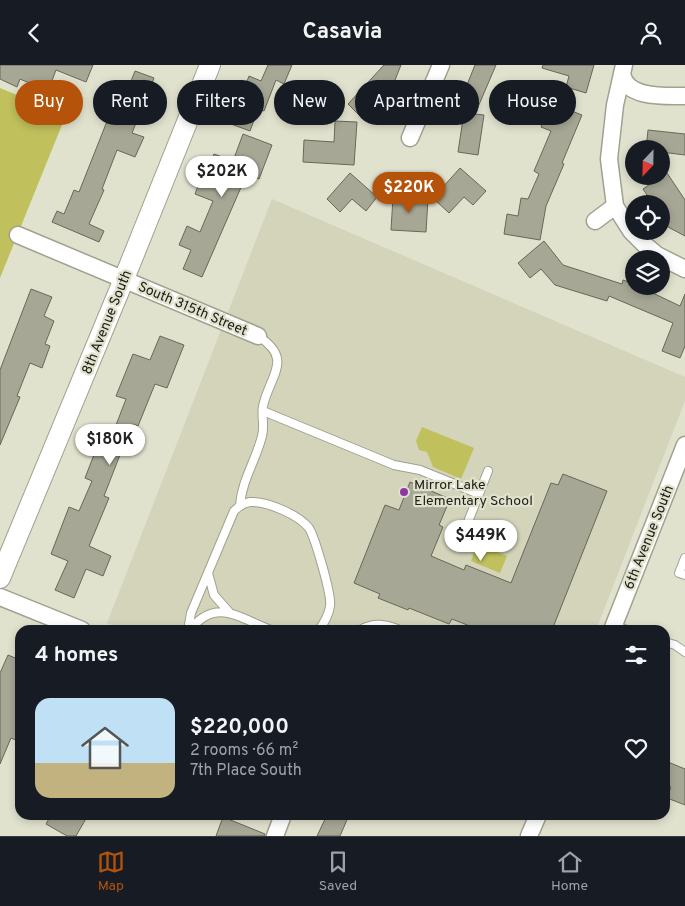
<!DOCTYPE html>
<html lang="en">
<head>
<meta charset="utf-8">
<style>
  body { margin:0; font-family:Overpass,sans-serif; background:#242831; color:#f1f3f6; height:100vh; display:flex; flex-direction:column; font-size:19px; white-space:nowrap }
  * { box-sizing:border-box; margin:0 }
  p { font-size:16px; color:#9ea1a6 }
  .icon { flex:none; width:28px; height:28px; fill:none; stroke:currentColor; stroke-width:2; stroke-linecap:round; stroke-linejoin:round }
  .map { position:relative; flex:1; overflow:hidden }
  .side { position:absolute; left:15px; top:560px; width:655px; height:195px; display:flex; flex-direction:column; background:#171b24; border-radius:15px; box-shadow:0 2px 8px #0003 }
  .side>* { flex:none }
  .banner { position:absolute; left:15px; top:15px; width:655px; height:45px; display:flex; gap:10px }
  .needle { width:32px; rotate:202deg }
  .controls { position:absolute; left:625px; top:75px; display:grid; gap:10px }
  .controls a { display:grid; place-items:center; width:45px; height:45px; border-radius:50%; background:#171b24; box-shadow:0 2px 8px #0003; font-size:25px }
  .price { position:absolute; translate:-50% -42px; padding:0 11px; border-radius:18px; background:#fff; color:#222; font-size:16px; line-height:32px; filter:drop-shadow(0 1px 2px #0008) }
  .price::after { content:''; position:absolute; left:50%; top:30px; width:15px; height:11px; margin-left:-8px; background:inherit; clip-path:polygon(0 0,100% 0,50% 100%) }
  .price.active { background:#b45309; color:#fff }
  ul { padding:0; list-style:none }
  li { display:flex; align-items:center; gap:15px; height:125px; padding:0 20px }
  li+li { border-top:1px solid #363941 }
  li span { display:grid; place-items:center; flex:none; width:140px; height:100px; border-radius:15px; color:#555 }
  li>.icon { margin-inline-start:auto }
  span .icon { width:60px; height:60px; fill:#fffc; stroke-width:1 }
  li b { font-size:21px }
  h2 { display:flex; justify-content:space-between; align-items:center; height:60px; padding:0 20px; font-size:21px }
  .pill { padding:0 18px; border-radius:22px; background:#171b24; box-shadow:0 2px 8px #0003; font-size:18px; line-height:45px }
  .pill.active { background:#b45309; color:#fff }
  header { display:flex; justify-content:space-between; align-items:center; height:65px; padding:0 20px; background:#171b24; font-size:22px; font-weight:700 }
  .tab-bar { display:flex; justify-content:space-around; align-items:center; height:70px; border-top:1px solid #363941; background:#171b24; font-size:14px; color:#9ea1a6 }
  .tab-bar a { display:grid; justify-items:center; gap:2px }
  .tab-bar .active { color:#b45309 }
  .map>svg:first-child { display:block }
  .built { fill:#d3d4ba }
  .green { fill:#c0c05c }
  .building { fill:#a6a795; stroke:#676857 }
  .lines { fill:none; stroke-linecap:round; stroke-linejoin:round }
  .service-casing { stroke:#a0a18f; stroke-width:10 }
  .minor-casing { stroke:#a0a18f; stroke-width:19 }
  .tertiary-casing { stroke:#a0a18f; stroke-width:22 }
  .service { stroke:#fff; stroke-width:8 }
  .minor { stroke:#fff; stroke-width:16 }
  .tertiary { stroke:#fff; stroke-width:20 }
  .poi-dot { fill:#8f38a5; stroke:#e1e2ce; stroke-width:2 }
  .labels { text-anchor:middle; stroke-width:4.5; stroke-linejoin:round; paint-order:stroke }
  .street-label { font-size:14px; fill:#202019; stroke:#e1e2ce }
  .poi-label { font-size:14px; fill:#202019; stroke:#e1e2ce; text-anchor:start }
</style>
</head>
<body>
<header><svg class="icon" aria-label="back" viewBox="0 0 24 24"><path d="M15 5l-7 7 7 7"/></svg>Casavia<svg class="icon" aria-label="person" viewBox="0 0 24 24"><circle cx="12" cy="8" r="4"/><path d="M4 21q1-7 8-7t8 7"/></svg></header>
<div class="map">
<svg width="685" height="771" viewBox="0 0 685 771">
  <rect width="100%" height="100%" fill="#e1e2ce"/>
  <path class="built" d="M272 134 685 312V336L596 565H124L107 558Z"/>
  <path class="green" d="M0 23 66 50 0 213Z
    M422 362 474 383 461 414 433 402 427 387 419 385 416 376Z
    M477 479 507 491 500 508 471 496Z"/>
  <path class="building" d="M0 0H93L86 17 56 5 48 26 20 14 17 22 0 14Z
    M268 0H292L284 19 276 15 264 46 258 44 250 66 231 59 249 11 261 16Z
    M384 0H401L393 20 362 53 348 39Z
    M475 0H496L475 49 484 50 478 90 458 87 467 28 464 27Z
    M543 0H594L586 28 566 22 569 11 542 3Z
    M135 6 154 13 132 68 144 72 135 92 117 85 102 124 104 125 89 159 104 166 99 177 52 157 57 146 64 149 74 125 79 127 119 26 126 29Z
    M551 38 582 50 562 98 564 99 546 141 540 175 504 169 507 149 518 151 521 133 528 134 539 109 534 106 551 66 541 62Z
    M335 56 357 57 354 100 303 97 304 75 334 77Z
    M648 65 685 69V90L661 87V84H646Z
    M243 69 272 80 259 114 247 109 243 120H242L202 212 183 204 191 185 179 180 187 161 200 167 213 136 195 129 202 110 206 111 214 89 233 96Z
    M460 103 486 126 473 140 464 132 449 148 433 133Z
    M350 108 377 132 366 146 352 134 340 147 327 134Z
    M667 108 685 135V171L668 162 661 152V139H653L643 124Z
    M393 132 428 134 426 167 391 165Z
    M544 176 563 200 622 219 623 215 634 219V221H638L680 241 685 229V281L680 293 662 286 673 258 609 231 607 236 555 220 541 204 530 213 518 198Z
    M31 224 52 232 44 251 54 256 45 279 50 281 42 303 30 298 17 331 20 332 0 380V305Z
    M160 271 184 280 167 323 155 319 138 361 132 359 104 431 109 433 89 481 111 491 103 511 86 504 74 533 55 525 68 496 51 489 69 442 79 446 92 416 85 413 104 364 113 368 126 334 116 331 133 289 150 295Z
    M563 409 607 426 552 565H480L452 554 449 559 409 543 408 545 378 533 380 529 354 518 385 440 399 445 410 417 450 434 439 460 443 462 431 491 464 505 466 500 511 518 551 418 558 420Z
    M8 590 20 595V677L11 673 0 699V608Z
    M668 697 685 704V740L667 733 671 722 665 720V706Z
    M51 750H88L76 771H67L46 759Z
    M327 750H349L340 771H317Z
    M223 752 265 769V771H216Z"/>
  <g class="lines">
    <defs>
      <path id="service" d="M263 346 394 400 420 405 479 429
        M240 440C242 415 256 395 262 371 265 361 261 351 263 341 270 310 294 294 258 271
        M468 457 488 406
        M685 493 679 508 685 510
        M208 508 214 530 229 547
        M614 561 628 565
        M188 565 191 548 234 446C239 441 243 438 250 437 267 436 299 450 309 463 315 473 332 530 330 541 329 550 324 558 319 565
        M190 565C216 532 239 553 271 565
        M360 565C374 557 385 559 400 565
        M665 577 675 580 685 587"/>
      <path id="minor" d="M624 0 615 40 609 94 615 141 631 166 645 180 657 190 685 204
        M622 8C625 34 666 31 685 31
        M410 73 441 0
        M595 156 615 141
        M18 170 258 271
        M0 532 82 565
        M612 565 685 380
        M275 771 283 750
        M529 771 538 750"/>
      <path id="tertiary" d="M0 513 124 214 210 0"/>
    </defs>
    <use href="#service" class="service-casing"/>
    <use href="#minor" class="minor-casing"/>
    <use href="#tertiary" class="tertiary-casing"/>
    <use href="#service" class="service"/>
    <use href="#minor" class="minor"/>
    <use href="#tertiary" class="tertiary"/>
  </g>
  <circle class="poi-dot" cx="404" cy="427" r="5"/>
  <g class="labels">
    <g class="street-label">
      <text transform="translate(193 243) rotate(23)" y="5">South 315th Street</text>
      <text transform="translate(106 257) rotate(-68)" y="5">8th Avenue South</text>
      <text transform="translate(648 472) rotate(-68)" y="5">6th Avenue South</text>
    </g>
    <g class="poi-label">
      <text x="414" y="424">Mirror Lake<tspan x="414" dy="16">Elementary School</tspan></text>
    </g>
  </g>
</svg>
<div class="controls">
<a><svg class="needle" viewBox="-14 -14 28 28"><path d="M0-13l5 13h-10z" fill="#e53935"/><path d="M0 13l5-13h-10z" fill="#9ea1a6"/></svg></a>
<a><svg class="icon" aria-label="locate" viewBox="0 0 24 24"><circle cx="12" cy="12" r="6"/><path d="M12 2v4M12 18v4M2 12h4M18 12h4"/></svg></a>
<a><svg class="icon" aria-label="layers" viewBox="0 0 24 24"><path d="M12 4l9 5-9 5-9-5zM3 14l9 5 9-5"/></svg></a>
</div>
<b class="price" style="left:222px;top:133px">$202K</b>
<b class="price active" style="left:409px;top:149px">$220K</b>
<b class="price" style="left:110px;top:401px">$180K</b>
<b class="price" style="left:481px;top:497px">$449K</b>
<div class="banner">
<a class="pill active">Buy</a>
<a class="pill">Rent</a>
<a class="pill">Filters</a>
<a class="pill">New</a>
<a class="pill">Apartment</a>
<a class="pill">House</a>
</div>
<section class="side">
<h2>4 homes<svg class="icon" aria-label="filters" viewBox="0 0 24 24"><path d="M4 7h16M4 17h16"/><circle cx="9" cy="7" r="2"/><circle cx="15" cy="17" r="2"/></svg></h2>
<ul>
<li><span style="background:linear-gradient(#bfe0f5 65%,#c2b280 0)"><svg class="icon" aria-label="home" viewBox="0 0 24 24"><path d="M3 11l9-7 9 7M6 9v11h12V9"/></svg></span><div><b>$220,000</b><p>2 rooms · 66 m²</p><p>7th Place South</p></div><svg class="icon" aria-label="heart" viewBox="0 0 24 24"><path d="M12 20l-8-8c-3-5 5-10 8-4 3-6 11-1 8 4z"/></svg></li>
</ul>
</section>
</div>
<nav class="tab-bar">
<a class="active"><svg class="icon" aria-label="map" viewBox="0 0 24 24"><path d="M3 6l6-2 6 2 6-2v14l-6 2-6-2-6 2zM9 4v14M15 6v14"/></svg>Map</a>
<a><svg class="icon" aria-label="saved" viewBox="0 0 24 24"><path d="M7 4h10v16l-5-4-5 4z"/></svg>Saved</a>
<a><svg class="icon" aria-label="home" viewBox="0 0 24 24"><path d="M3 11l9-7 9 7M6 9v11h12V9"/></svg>Home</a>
</nav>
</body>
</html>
